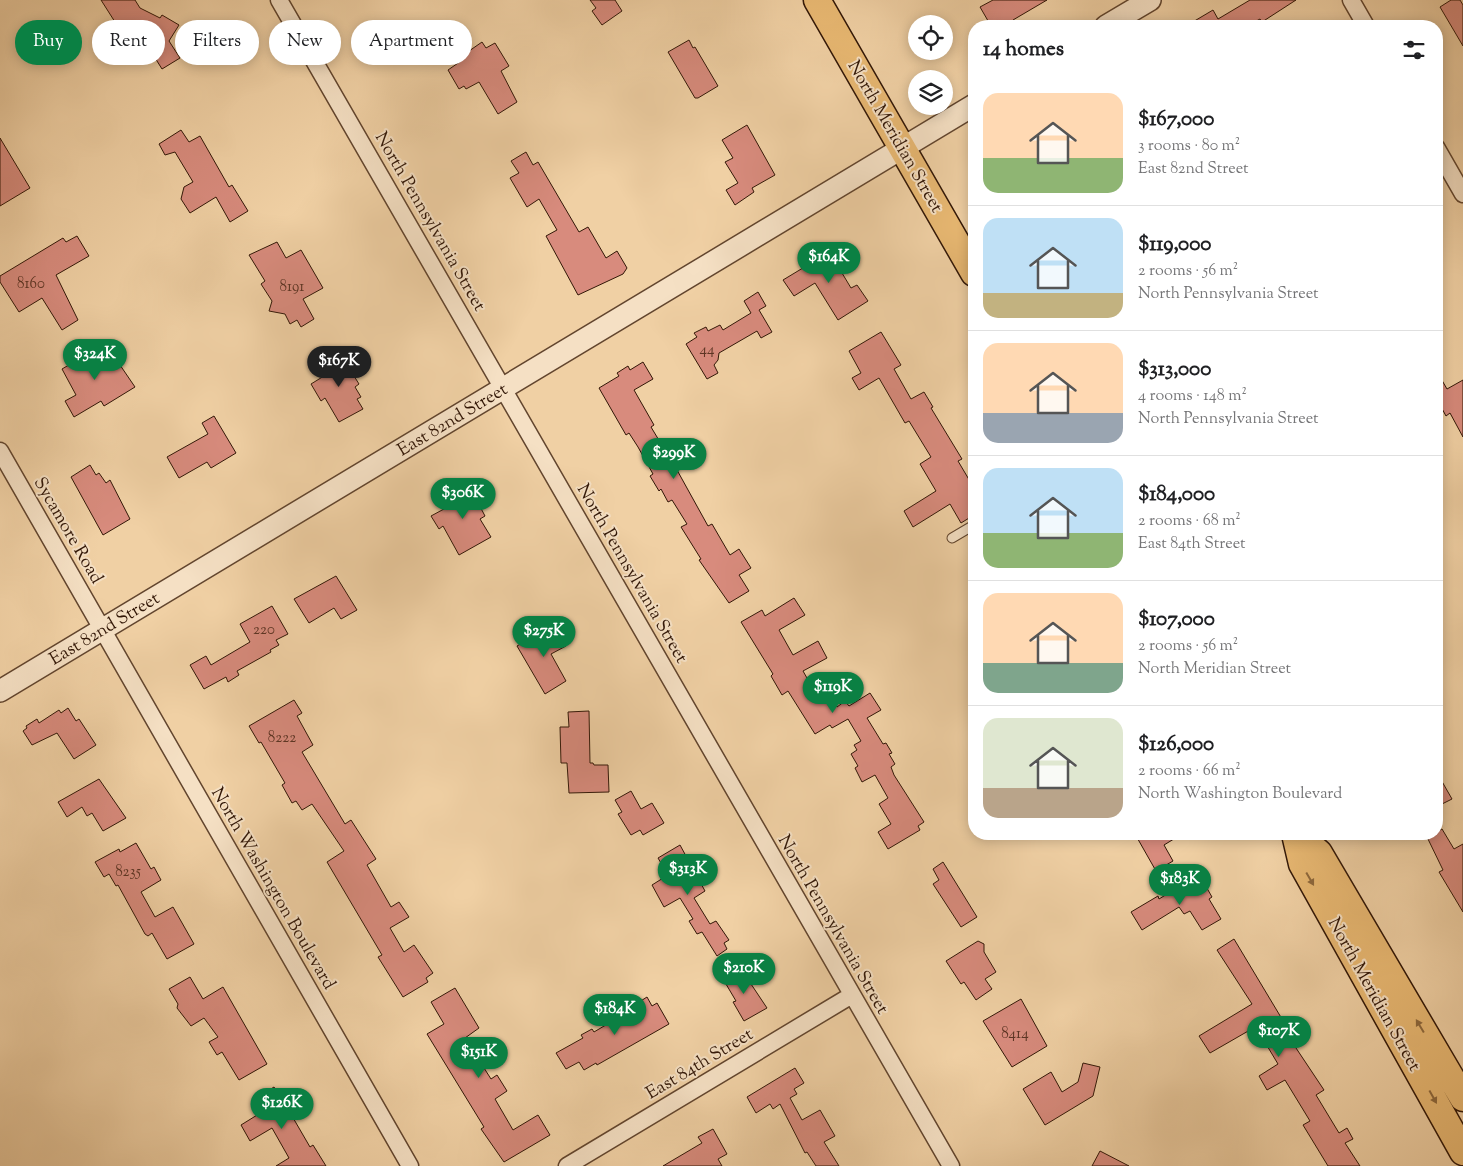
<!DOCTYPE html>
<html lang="en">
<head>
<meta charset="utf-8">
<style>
  body { margin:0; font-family:"Sorts Mill Goudy",serif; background:#f6f6f6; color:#202124; height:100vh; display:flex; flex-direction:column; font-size:19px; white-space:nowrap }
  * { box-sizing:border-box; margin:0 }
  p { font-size:16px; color:#757577 }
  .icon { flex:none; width:28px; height:28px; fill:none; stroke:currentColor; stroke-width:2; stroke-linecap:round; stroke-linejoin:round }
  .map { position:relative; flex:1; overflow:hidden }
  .side { position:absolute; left:968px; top:20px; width:475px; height:820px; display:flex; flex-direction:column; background:#fff; border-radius:20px; box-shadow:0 2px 12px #0003 }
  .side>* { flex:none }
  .top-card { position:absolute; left:15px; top:20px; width:475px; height:45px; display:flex; gap:10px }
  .controls { position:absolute; left:908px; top:15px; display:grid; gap:10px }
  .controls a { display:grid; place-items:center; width:45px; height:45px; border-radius:50%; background:#fff; box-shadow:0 2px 12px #0003; font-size:25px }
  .price { position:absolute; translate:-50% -42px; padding:0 11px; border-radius:18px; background:#0b8043; color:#fff; font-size:16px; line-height:32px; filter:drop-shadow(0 1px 2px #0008) }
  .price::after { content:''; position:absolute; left:50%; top:30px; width:15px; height:11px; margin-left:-8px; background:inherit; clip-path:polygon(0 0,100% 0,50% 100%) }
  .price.on { background:#222; color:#fff }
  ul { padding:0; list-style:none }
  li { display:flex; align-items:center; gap:15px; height:125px; padding:0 15px }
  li+li { border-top:1px solid #e0e0e0 }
  li span { display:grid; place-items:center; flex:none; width:140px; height:100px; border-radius:15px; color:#555 }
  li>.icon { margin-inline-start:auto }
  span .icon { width:60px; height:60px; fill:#fffc; stroke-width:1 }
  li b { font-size:21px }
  h2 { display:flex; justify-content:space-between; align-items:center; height:60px; padding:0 15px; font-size:21px }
  .tag { padding:0 18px; border-radius:22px; background:#fff; box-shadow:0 2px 12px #0003; font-size:18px; line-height:45px }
  .tag.on { background:#0b8043; color:#fff }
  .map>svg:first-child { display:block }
  .building { fill:#d88b7d; stroke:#321707 }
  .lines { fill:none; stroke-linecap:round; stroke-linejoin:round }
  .service-casing { stroke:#62452e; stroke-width:11 }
  .minor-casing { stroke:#62452e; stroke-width:19 }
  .tertiary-casing { stroke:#62452e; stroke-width:24 }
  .primary-casing { stroke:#321707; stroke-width:29 }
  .service { stroke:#f5e0c4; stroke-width:9 }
  .minor { stroke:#f5e0c4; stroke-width:16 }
  .tertiary { stroke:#f5e0c4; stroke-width:21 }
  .primary { stroke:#e8b872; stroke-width:26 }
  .oneway { fill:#8d683c }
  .labels { text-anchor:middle; stroke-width:4; stroke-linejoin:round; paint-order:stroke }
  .number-label { font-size:15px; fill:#5c3424 }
  .street-label { font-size:18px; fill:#321707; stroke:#f5e0c4 }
</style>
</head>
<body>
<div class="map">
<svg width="1463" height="1166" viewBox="0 0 1463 1166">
  <rect width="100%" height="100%" fill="#f0d0a4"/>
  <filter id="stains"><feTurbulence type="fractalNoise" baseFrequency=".004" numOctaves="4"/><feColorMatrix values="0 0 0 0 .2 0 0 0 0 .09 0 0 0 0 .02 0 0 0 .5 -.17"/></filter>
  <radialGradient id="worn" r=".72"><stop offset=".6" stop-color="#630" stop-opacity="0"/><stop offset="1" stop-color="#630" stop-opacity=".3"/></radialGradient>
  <path class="building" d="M101 0H135L140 8 160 18 162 15 179 25 169 41 180 58 162 69 152 53 120 37 122 33Z
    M590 0H615L622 11 602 25 592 11 596 8Z
    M993 0H1047L1013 20 1016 26H991L980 7Z
    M1250 0H1296L1262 22 1260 19 1247 26H1186L1213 10 1218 19Z
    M1451 0H1460L1463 5V46L1440 7Z
    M689 40 693 48 695 47 718 86 698 98H695L668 52Z
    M482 42 486 48 495 43 509 66 501 71 517 102 498 114 479 82 466 89 464 86 459 89 448 70 461 61 459 58Z
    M747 125 775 175 752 188 754 192 735 205 726 190 738 183 725 162 733 158 722 140Z
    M181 130 189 142 200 136 229 187 232 185 248 211 230 222 216 197 190 213 181 199 184 187 193 182 175 152 165 155 159 144Z
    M0 138 30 188 0 206Z
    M526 152 533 165 538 162 579 232 588 227 606 258 617 251 627 268 623 274 578 295 546 236 557 230 539 199 527 207 510 178 519 173 511 161Z
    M77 236 89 256 56 275 78 320 62 330 42 298 19 312 0 282V276L63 238 66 242Z
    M277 242 286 258 301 250 323 288 303 299 314 319 301 327 297 320 290 324 285 314 269 311 272 301 261 284 265 281 249 255Z
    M836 248 846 264 839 268 851 288 857 285 868 301 838 320 815 283 794 296 783 280Z
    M758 292 766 306 759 310 772 332 761 338 757 331 719 353 718 360 714 365 718 373 707 379 686 344 697 337 694 333 706 327 708 331 720 325 723 330 751 313 744 301Z
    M881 332 901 365 894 369 911 399 924 392 933 407 931 408 962 459 958 461 974 488V515L961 523 950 504 913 527 904 511 936 491 920 464 931 457 909 421 905 423 879 378 859 390 852 378 861 373 849 351Z
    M103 345 116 367 120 365 135 387 104 406 101 401 74 417 65 401 76 395 62 369Z
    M346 354 357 374 354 376 359 384 355 387 361 397 357 399 363 409 339 422 325 398 321 401 311 384 324 376 320 370Z
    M643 362 653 379 634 390 654 425 651 427 666 452 690 439 700 457 677 470 708 526 712 524 730 555 739 549 751 568 739 575 749 591 729 603 699 560 701 559 681 527 687 524 672 500 668 502 661 489 659 491 650 476 653 474 638 447 629 433 626 435 599 388 619 376 617 373 628 366 630 370Z
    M1436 370 1447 389 1463 380V437L1450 413 1446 416 1440 405 1436 407Z
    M214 416 236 453 211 468 207 462 179 478 167 457 208 434 202 423Z
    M90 465 96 475 99 473 106 483 110 480 130 519 103 535 71 477Z
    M461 483 465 491 472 487 478 498 476 499 485 516 480 519 491 537 459 555 443 526 439 529 431 516 457 502 450 489Z
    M336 576 357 610 341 619 334 608 309 623 294 599Z
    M794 598 805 615 779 630 793 655 818 641 827 658 803 671 816 694 825 688 837 707 845 701 849 706 870 693 881 710 867 718 883 744 886 743 892 753 889 754 895 764 891 767 894 775 924 822 918 826 920 830 888 849 878 832 891 824 879 804 888 798 875 775 862 782 855 768 858 766 851 754 857 750 854 745 861 741 848 719 832 728 830 725 815 734 788 691 782 695 771 676 773 674 741 622 762 610 765 616Z
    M272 606 288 634 276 640 279 645 270 650 271 652 237 671 239 675 228 682 226 677 204 689 190 665 206 656 211 665 250 642 240 624Z
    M553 625 566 646 551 654 566 681 545 694 517 646Z
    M294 700 302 713 297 716 313 745 302 752 345 824 351 820 376 859 367 865 391 907 399 902 409 917 390 928 404 952 414 945 433 973 426 978 428 982 403 997 378 957 382 955 327 862 344 851 312 804 302 810 296 801 292 803 282 785 285 783 261 742 259 743 249 726Z
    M68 708 76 721 79 719 96 745 74 759 57 733 32 745 23 731 27 728 26 726 37 719 39 723 59 710 61 713Z
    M589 711 590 763H593L594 765H608L609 792 569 793 567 763H561L560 727H569L568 712Z
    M1436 771 1452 799 1436 807Z
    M99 779 126 818 103 831 92 813 87 816 82 807 67 817 58 802Z
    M631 791 641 809 652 803 664 823 643 835 640 830 631 835 618 814 622 812 615 800Z
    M1442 829 1454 849 1463 844V912L1439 872 1443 870 1427 837Z
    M1135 834H1182L1164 845 1173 861 1156 871Z
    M136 843 151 869 154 867 161 880 141 892 155 917 173 907 194 944 167 959 152 933 148 936 145 934 118 885 116 886 109 874 104 877 95 862 119 849 120 852Z
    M680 845 705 891 694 898 710 924 716 921 729 940 724 943 727 949 717 956 702 932 697 934 689 921 693 919 680 898 664 907 652 885 668 875 658 858Z
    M943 862 977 917 961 927 933 884 939 880 933 869Z
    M1200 876 1212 897 1209 899 1221 919 1202 930 1190 911 1184 914 1179 907 1142 930 1131 912 1158 896 1159 899 1172 891 1173 892Z
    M1234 939 1291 1034 1288 1036 1324 1090 1316 1095 1339 1133 1347 1128 1353 1139 1345 1143 1360 1166H1328L1303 1125 1310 1121 1285 1080 1267 1090 1259 1076 1278 1064 1263 1039 1258 1043 1250 1030 1210 1053 1199 1036 1252 1004 1217 950Z
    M978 941 984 944V952L996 972 985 979 992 989 976 1000 964 982 961 984 946 961Z
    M741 969 767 1008 744 1021 733 1002 736 1001 723 979Z
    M190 977 203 999 223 987 267 1064 239 1080 222 1052 217 1055 209 1042 218 1037 204 1018 191 1026 177 1008 178 1004 169 989Z
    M455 988 479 1028 465 1038 491 1079 497 1075 507 1091 495 1099 513 1130 538 1115 550 1135 504 1162 481 1129 484 1127 427 1034 444 1024 431 1002Z
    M647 997 652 1006 657 1003 669 1024 597 1065 596 1063 584 1070 579 1062 566 1069 556 1053 583 1038 581 1035 592 1029 594 1032 626 1013 625 1011Z
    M1021 999 1047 1046 1012 1067 983 1021Z
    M1083 1063 1100 1067 1093 1096 1045 1125 1023 1089 1051 1072 1062 1092 1078 1082Z
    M795 1068 804 1083 794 1089 797 1094 790 1098 802 1120 820 1110 835 1136 824 1142 839 1166H816L807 1152 805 1153 780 1104 773 1109 770 1104 756 1113 747 1097Z
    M274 1087 282 1100 285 1099 288 1104 290 1102 297 1113 292 1116 310 1147 313 1145 326 1166H276L289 1158 272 1128 250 1141 241 1125 262 1112 255 1099Z
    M713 1129 727 1154 718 1159 722 1166H663L702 1143 698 1137Z
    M1100 1151 1129 1166H1092Z"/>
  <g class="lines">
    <defs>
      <path id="service" d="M952 538 974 525"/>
      <path id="minor" d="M279 0 951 1166
        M1351 0 1366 26
        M1436 147 1463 194
        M0 451 410 1166
        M567 1166 852 995"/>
      <path id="tertiary" d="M1106 26 1150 0
        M0 691 974 105"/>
      <path id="primary" d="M817 0 974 273
        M1295 834 1302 864 1463 1152
        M1297 834 1319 853 1463 1098"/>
    </defs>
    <use href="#service" class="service-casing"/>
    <use href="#minor" class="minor-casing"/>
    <use href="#tertiary" class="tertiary-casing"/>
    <use href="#primary" class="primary-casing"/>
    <use href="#service" class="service"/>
    <use href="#minor" class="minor"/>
    <use href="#tertiary" class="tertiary"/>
    <use href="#primary" class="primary"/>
  </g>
  <defs><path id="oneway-solid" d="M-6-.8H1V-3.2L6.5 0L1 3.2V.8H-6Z" transform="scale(1.25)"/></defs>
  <g class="oneway">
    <use href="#oneway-solid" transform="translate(1310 879) rotate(60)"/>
    <use href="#oneway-solid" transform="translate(1420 1026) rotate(-121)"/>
    <use href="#oneway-solid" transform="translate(1433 1097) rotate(61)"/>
  </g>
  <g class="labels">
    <g class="number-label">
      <text x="31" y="288">8160</text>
      <text x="292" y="291">8191</text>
      <text x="707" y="354">44</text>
      <text x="264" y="634">220</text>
      <text x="282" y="742">8222</text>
      <text x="128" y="876">8235</text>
      <text x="1015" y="1038">8414</text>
    </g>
    <g class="street-label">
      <text transform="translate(896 136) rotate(60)" y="6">North Meridian Street</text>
      <text transform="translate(431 221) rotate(60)" y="6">North Pennsylvania Street</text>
      <text transform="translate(452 419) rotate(-31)" y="6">East 82nd Street</text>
      <text transform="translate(69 530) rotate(60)" y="6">Sycamore Road</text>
      <text transform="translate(633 573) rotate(60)" y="6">North Pennsylvania Street</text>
      <text transform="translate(104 628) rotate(-31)" y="6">East 82nd Street</text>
      <text transform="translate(274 888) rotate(60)" y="6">North Washington Boulevard</text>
      <text transform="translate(834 924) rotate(60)" y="6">North Pennsylvania Street</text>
      <text transform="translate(1375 994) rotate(61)" y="6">North Meridian Street</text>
      <text transform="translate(699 1063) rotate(-31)" y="6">East 84th Street</text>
    </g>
  </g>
  <rect width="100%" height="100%" filter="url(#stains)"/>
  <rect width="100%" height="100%" fill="url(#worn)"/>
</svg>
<div class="controls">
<a><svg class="icon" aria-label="locate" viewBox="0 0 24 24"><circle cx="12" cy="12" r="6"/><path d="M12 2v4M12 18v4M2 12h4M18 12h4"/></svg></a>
<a><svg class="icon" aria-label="layers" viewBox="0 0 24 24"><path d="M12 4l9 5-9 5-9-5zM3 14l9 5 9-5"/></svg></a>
</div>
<b class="price" style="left:829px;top:284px">$164K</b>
<b class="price" style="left:95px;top:381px">$324K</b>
<b class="price on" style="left:339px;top:388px">$167K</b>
<b class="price" style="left:674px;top:480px">$299K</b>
<b class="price" style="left:463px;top:520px">$306K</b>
<b class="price" style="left:544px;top:658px">$275K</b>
<b class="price" style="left:833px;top:714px">$119K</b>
<b class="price" style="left:688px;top:896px">$313K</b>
<b class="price" style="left:1180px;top:906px">$183K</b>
<b class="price" style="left:744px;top:995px">$210K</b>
<b class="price" style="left:615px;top:1036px">$184K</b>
<b class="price" style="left:1279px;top:1058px">$107K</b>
<b class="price" style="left:479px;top:1079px">$151K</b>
<b class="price" style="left:282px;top:1130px">$126K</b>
<div class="top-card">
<a class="tag on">Buy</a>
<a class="tag">Rent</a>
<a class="tag">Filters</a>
<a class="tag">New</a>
<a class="tag">Apartment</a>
</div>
<section class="side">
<h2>14 homes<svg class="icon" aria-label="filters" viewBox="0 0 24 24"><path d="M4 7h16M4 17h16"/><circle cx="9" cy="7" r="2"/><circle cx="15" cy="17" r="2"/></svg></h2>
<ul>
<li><span style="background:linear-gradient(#ffd9b3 65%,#8fb573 0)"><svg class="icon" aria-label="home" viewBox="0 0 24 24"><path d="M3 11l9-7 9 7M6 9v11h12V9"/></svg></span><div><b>$167,000</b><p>3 rooms · 80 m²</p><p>East 82nd Street</p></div></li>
<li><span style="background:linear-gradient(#bfe0f5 75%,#c2b280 0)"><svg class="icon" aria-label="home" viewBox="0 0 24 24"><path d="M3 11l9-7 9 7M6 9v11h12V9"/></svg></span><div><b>$119,000</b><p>2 rooms · 56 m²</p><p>North Pennsylvania Street</p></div></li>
<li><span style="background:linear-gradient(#ffd9b3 70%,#9aa5b1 0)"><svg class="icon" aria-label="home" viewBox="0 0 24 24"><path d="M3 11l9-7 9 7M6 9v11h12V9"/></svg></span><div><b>$313,000</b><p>4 rooms · 148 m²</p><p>North Pennsylvania Street</p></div></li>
<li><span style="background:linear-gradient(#bfe0f5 65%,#8fb573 0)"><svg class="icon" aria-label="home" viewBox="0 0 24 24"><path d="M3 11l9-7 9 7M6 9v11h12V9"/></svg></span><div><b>$184,000</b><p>2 rooms · 68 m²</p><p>East 84th Street</p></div></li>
<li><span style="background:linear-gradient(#ffd9b3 70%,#7fa58c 0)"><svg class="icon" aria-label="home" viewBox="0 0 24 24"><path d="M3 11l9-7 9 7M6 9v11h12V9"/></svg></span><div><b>$107,000</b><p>2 rooms · 56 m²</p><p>North Meridian Street</p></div></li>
<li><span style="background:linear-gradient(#dfe7d0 70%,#b9a48a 0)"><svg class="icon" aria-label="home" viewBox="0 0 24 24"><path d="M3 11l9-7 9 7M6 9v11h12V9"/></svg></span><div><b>$126,000</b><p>2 rooms · 66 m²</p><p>North Washington Boulevard</p></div></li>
</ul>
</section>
</div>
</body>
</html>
